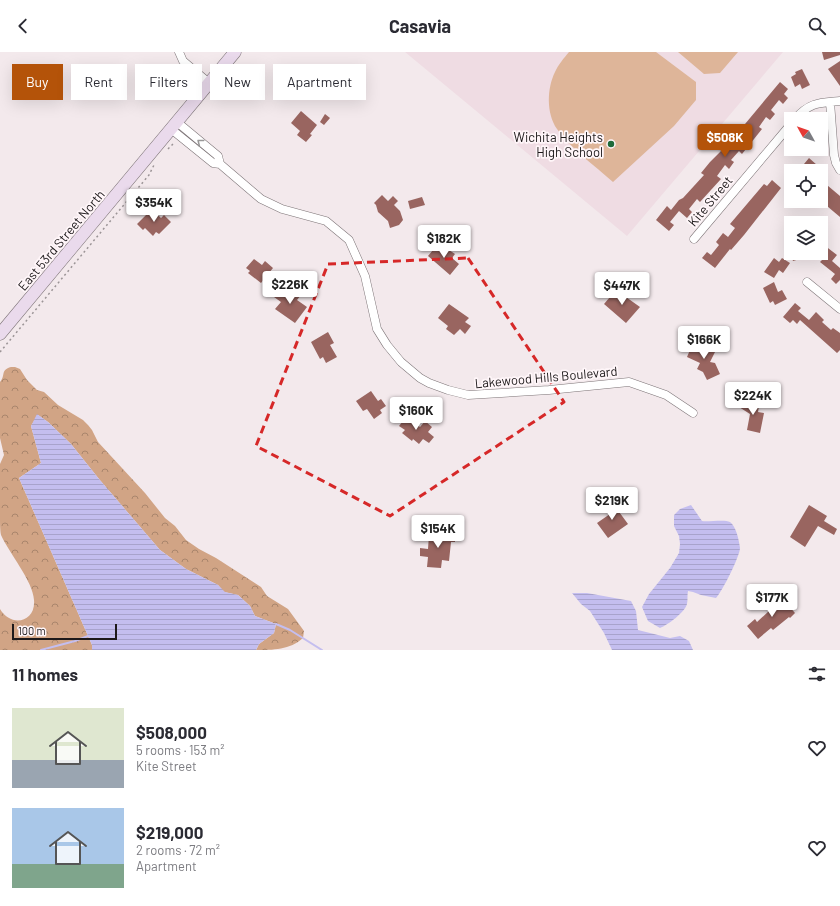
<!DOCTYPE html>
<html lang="en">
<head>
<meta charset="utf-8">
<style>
  body { margin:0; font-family:Barlow,sans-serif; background:#f7f7f7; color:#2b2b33; height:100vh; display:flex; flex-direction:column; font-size:15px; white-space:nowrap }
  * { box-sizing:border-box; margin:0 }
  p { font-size:13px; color:#7c7c81 }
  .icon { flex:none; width:22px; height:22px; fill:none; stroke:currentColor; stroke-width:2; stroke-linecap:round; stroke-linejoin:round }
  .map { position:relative; height:598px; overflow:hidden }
  .details { display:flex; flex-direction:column; background:#fff; flex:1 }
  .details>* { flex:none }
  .hud { position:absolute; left:12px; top:12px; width:400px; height:36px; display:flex; gap:8px }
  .needle { width:26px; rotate:310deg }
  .fabs { position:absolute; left:784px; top:60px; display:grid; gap:8px }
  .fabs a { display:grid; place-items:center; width:44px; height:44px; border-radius:0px; background:#fff; box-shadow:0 4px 16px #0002; font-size:20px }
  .scale { position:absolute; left:12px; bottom:10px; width:105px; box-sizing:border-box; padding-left:4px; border:2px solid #1d191a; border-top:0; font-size:11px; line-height:14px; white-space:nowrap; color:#1d191a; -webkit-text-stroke:3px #fff6f9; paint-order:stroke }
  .price { position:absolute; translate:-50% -34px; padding:0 9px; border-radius:4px; background:#fff; color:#222; font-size:13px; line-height:26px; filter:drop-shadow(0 1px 2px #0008) }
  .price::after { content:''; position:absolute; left:50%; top:24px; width:12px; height:9px; margin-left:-6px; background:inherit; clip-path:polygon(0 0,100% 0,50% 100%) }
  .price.selected { background:#b45309; color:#fff }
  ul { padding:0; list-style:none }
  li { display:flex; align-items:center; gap:12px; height:100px; padding:0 12px }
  li span { display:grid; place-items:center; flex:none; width:112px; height:80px; border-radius:0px; color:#555 }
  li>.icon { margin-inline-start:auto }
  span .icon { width:48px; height:48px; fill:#fffc; stroke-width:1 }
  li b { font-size:17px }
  h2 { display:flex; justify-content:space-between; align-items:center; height:48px; padding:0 12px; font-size:17px }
  .tag { padding:0 14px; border-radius:0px; background:#fff; box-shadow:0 4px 16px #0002; font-size:14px; line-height:36px }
  .tag.selected { background:#b45309; color:#fff }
  header { display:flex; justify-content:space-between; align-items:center; height:52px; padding:0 12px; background:#fff; font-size:18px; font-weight:700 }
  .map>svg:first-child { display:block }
  .built { fill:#efdce3 }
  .forest { fill:url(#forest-crowns) }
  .pitch { fill:#deb599 }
  .water { fill:url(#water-rules) }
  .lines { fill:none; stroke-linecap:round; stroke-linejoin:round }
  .stream { stroke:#c4beef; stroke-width:2 }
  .building { fill:#996560 }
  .minor-casing { stroke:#7d7477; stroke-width:9 }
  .secondary-casing { stroke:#7d7477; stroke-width:13 }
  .path { stroke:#9b9496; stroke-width:1.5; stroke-dasharray:2 3; stroke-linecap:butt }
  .minor { stroke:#fff; stroke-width:8 }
  .secondary { stroke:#eadaec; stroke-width:12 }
  .oneway { stroke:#999898 }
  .marked { fill:none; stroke:#d62828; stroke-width:3; stroke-dasharray:8 5; stroke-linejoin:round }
  .poi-dot { fill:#1e6a39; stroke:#fff6f9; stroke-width:1.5 }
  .labels { text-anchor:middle; stroke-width:3.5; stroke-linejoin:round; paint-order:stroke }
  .poi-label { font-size:13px; fill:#1d191a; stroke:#fff6f9; text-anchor:end }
  .street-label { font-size:13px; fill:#1d191a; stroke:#fff6f9 }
</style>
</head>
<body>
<header><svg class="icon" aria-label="back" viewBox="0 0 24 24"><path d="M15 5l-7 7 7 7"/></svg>Casavia<svg class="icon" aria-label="search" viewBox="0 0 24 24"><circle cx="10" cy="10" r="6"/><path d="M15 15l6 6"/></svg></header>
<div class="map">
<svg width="840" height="598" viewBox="0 0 840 598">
  <defs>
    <pattern id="forest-crowns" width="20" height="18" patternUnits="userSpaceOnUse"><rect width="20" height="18" fill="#d1a485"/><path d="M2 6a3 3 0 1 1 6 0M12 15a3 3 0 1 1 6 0" fill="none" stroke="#a9856c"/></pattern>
    <pattern id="water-rules" width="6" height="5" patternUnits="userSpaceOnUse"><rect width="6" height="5" fill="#c4beef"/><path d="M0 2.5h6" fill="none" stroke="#a8a3cc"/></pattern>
  </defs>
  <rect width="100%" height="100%" fill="#f3e9ec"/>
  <path class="built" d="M405 0H783L627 184Z"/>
  <path class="forest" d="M11 315H15L20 317 27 328 37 338 44 340 58 353 83 368 88 373 92 378 98 390 145 441 165 466 175 474 186 488 199 497 216 506 261 535 267 544 288 557 304 579 303 586C290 598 273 598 256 598L259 592 274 581 276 572 255 564 250 554 238 543 224 540 218 533 186 517 160 498 99 427 71 392 48 370 38 363 31 374 41 411 19 426 92 593V598H0V557C11 576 36 570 34 548 33 529 9 501 1 483 0 478 0 470 0 464 0 447 0 430 0 412L4 403 0 386V330C6 323 0 318 11 315Z"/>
  <path class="pitch" d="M569 0H656L696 30V48L674 74 613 130C594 113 571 97 557 77 546 61 547 36 555 20 558 13 564 6 569 0Z
    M678 0H738L720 21 704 22Z"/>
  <path class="water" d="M37 362 48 370 71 392 99 427 160 498 186 517 218 533 225 540 238 543 250 554 255 564 276 572 274 581 259 592 256 598H92V593L19 426 41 411 31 374Z
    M691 453 702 469C709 470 725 467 730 470 736 474 739 488 740 496 740 504 722 540 716 546L701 543 693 540 688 539C687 543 688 548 687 552 685 560 668 573 660 576L648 569 642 555 649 542 670 516 679 501 680 492 679 484 674 474V463L680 457Z
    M572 541H587L631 549 636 559 638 578 670 586 680 584 689 589 693 598H612L604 581 590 559 581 552Z"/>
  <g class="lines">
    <path class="stream" d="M276 572 290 578 322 598
      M41 598 75 589 88 584"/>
  </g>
  <path class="building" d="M822 0H840V3L824 8Z
    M840 9V34L828 17Z
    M802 17 810 33 802 37 800 32 795 35 791 25 796 22 795 20Z
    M780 30 788 37 784 42 788 46 783 52 779 48 771 58 775 62 770 68 766 65 759 75 762 77 742 102 739 99 731 108 734 110 729 117 725 113 717 124 721 127 700 150 697 147 689 157 692 160 687 166 679 159 670 170 674 173 669 179 656 168 667 154 671 158 679 148 683 146 704 123 701 121 710 110 721 99 723 100 732 89 730 87 739 77 740 78Z
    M301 59 317 73 310 82 312 83 306 90 297 83 300 79 291 71Z
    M325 62 330 66 324 73 320 70Z
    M809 106 817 113 812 119H801L806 113 804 112Z
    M772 128 781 136 744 183 731 198 730 197 715 216 702 206 707 200 711 203 719 193 716 190 723 181 728 185 735 176 730 172 764 132 767 134Z
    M821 128 840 144V165L821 149Z
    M382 143 388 149 393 144 398 149 394 153 400 159 403 168 399 173 390 176 388 169 378 160 376 153 374 151Z
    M422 145 425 153 410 157 408 149Z
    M152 157 161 166 164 163 171 170 159 182 156 180 153 184 145 176 143 178 137 172Z
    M438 192 447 200 449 198 455 202 452 206 459 212 450 223 428 204Z
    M824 193 837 203 832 209 840 216V228L836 232 831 227 835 222 820 210 822 208 816 203 818 201H821V198Z
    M790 201H801L803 206 793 209Z
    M774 206 779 210 782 206 790 211 783 221 779 218 774 226 764 220Z
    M254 207 262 213 265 209 273 216 261 231 248 221 250 219 246 216Z
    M774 230 778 240 782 238 787 247 775 253 773 249 770 251 763 236Z
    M291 236 301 243 297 248 307 255 295 271 275 257 281 250 274 245 280 238 286 243Z
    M616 238 640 255 626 271 604 252Z
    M795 251 801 256 798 259 809 268 816 260 824 268 822 270 831 278 833 276 840 281V298L837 301 800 268 797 272 793 268 790 271 783 265Z
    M449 252 469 266 465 270 471 274 465 282 460 277 454 283 446 277 448 274 438 266Z
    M328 280 334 291 330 293 337 305 326 311 323 305 320 307 311 290Z
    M693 291 697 293 699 292 715 300 710 310 715 311 720 322 707 328 703 320 697 317 700 311 687 305Z
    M371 339 378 349 381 347 386 354 380 358 382 361 374 367 367 357 363 359 356 349Z
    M745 347 753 353 759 354 758 360 764 361 760 381 747 378 750 362 739 355Z
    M407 364 420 375 425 369 432 375 428 380 434 385 429 391 423 387 419 392 413 387 412 389 402 381 405 378 399 374Z
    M611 449 628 472 608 486 597 471 610 462 604 454Z
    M809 453 827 464 824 469 837 477 834 483 818 474 805 495 790 485Z
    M434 478H441V481L447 482 446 484 455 485V490H451L449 509 442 508 441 516 427 515 428 505 420 504V496L428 497 429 483H434Z
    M779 543 795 561 790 566 789 565 773 578 771 576 758 587 747 574 755 567 757 570 769 559 768 558 774 553 771 549Z"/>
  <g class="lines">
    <defs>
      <path id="minor" d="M179 0 183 9 209 31
        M830 50 834 103 836 111 840 118
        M795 67C810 50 819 51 840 49
        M177 70 218 104 220 112
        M171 77 213 111 220 112 261 147 282 157 326 169 349 188 365 224 377 277 387 293 401 310 420 326 429 331 448 338 468 343 549 338 629 330 666 343 693 361
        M694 187 791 72
        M807 230 840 257"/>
      <path id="secondary" d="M0 282 235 0"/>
    </defs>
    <use href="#minor" class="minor-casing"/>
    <use href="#secondary" class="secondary-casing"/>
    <path class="path" d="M168 97 175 90
      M0 300 149 123 154 113"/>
    <use href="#minor" class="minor"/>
    <use href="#secondary" class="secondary"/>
  </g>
  <defs><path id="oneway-chevron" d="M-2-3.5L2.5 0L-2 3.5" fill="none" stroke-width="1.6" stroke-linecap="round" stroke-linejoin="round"/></defs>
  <use class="oneway" href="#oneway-chevron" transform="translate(200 90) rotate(-141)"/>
  <path class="marked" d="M468 206 564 350 390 464 256 394 328 212Z"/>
  <circle class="poi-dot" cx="611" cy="92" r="4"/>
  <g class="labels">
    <g class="poi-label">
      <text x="603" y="90">Wichita Heights<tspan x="603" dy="15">High School</tspan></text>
    </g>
    <g class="street-label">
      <text transform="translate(710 149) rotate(-50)" y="5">Kite Street</text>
      <text transform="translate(61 188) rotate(-50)" y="5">East 53rd Street North</text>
      <text transform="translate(546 325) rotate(-5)" y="5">Lakewood Hills Boulevard</text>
    </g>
  </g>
</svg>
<div class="fabs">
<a><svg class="needle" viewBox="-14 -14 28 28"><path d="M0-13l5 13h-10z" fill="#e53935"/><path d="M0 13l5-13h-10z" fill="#7c7c81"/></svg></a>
<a><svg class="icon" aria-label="locate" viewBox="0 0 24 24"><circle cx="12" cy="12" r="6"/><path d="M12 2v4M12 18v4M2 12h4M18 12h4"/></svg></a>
<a><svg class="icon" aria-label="layers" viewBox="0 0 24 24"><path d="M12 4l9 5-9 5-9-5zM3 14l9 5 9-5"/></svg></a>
</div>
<div class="scale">100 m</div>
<b class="price selected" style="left:725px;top:106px">$508K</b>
<b class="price" style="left:154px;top:171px">$354K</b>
<b class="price" style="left:444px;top:207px">$182K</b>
<b class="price" style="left:290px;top:253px">$226K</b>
<b class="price" style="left:622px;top:254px">$447K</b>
<b class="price" style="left:704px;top:308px">$166K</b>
<b class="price" style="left:753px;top:364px">$224K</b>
<b class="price" style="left:416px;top:379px">$160K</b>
<b class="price" style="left:612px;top:469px">$219K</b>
<b class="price" style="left:438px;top:497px">$154K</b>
<b class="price" style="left:772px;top:566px">$177K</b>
<div class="hud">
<a class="tag selected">Buy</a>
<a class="tag">Rent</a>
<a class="tag">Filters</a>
<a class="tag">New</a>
<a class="tag">Apartment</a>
</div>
</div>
<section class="details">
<h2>11 homes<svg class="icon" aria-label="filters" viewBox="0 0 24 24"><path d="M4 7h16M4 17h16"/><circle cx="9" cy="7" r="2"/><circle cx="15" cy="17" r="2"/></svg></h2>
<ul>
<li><span style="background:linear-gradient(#dfe7d0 65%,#9aa5b1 0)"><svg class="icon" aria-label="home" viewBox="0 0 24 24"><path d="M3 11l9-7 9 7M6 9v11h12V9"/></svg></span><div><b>$508,000</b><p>5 rooms · 153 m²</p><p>Kite Street</p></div><svg class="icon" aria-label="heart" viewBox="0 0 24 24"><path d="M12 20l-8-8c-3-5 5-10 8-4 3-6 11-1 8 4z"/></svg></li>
<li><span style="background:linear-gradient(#a9c7e8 70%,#7fa58c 0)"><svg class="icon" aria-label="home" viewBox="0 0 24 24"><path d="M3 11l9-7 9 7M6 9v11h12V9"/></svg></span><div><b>$219,000</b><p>2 rooms · 72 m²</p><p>Apartment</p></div><svg class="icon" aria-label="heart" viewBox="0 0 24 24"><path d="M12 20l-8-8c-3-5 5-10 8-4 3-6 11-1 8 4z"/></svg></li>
</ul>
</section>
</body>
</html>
